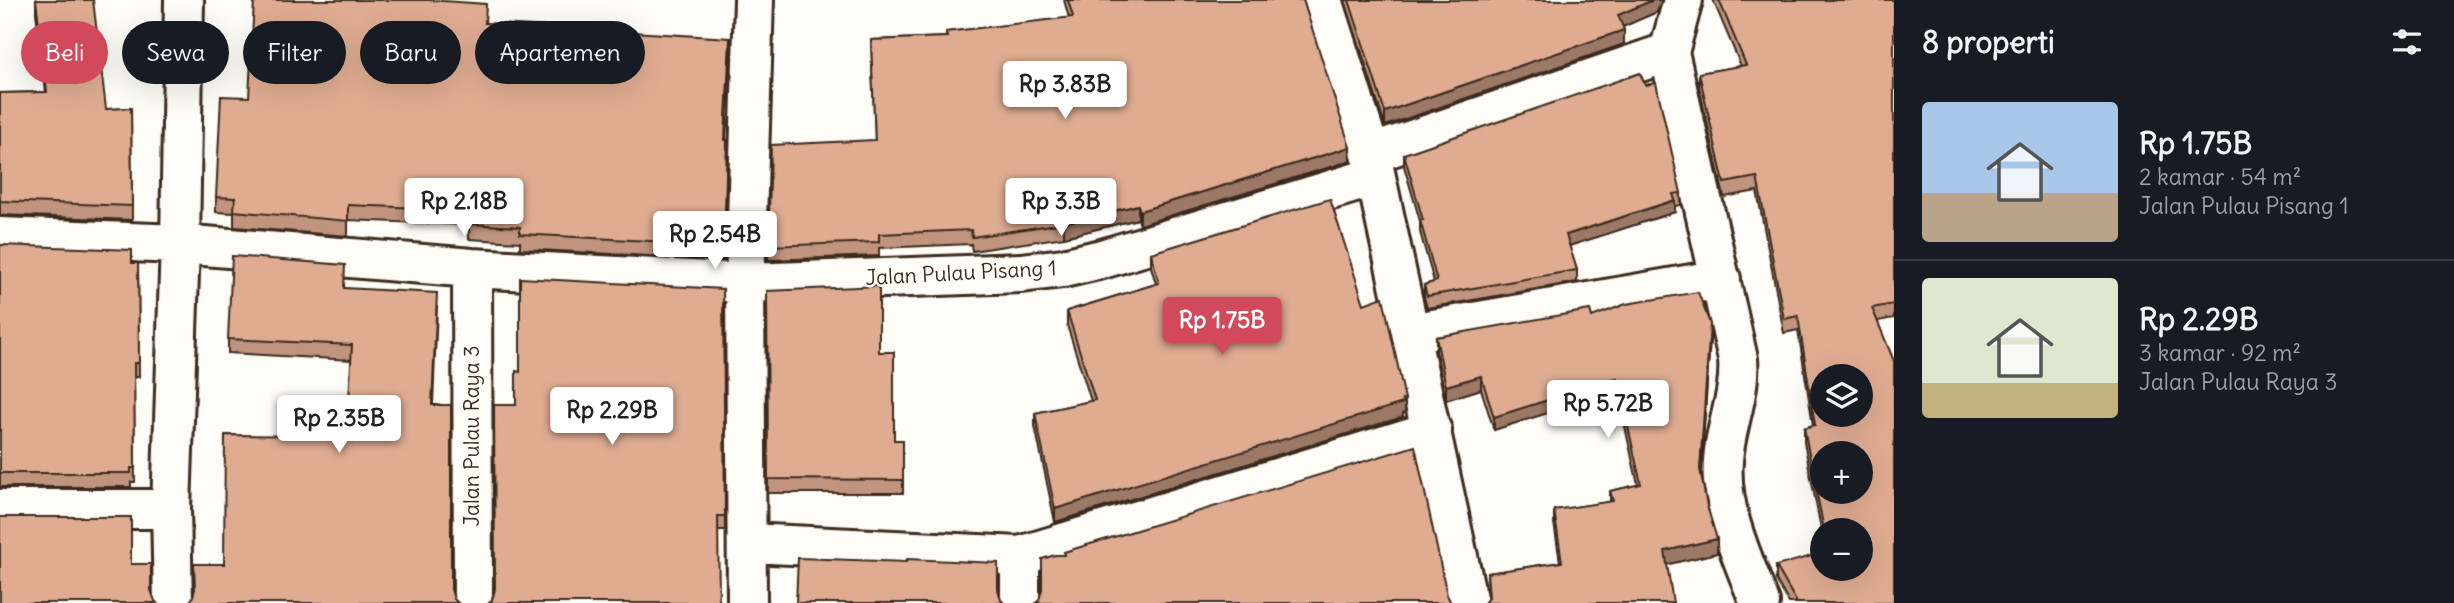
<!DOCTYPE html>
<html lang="id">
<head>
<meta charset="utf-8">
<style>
  body { margin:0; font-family:Delius,sans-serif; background:#242831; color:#f1f3f6; height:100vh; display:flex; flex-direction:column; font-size:26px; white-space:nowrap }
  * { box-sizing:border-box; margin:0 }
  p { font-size:23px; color:#9ea1a6 }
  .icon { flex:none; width:38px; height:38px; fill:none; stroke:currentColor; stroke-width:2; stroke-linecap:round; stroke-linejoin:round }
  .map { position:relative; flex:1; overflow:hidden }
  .side { display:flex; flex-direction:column; background:#171b24; width:560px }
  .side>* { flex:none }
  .top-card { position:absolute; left:21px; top:21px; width:665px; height:63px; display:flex; gap:14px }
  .controls { position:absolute; left:1810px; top:364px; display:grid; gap:14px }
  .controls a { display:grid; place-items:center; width:63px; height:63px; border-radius:50%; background:#171b24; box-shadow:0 7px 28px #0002; font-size:35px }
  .price { position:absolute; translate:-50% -60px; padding:0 16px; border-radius:7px; background:#fff; color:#222; font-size:23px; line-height:46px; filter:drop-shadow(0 2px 4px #0008) }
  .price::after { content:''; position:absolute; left:50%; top:42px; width:21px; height:16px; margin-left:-10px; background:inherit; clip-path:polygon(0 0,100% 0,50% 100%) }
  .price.selected { background:#d1495b; color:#fff }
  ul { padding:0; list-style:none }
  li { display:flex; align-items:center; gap:21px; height:175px; padding:0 28px }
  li+li { border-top:2px solid #363941 }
  li span { display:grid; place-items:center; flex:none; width:196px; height:140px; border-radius:7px; color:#555 }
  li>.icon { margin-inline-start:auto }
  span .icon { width:84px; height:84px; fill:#fffc; stroke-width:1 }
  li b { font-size:30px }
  h2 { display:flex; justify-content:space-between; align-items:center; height:84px; padding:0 28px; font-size:30px }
  .tag { padding:0 24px; border-radius:32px; background:#171b24; box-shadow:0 7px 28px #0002; font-size:24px; line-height:63px }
  .tag.selected { background:#d1495b; color:#fff }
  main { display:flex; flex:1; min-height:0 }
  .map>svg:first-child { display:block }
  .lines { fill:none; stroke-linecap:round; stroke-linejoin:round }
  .minor-casing { stroke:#3b2a1e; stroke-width:44 }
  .minor { stroke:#fdfcf7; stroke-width:38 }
  .wall { fill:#c0947e; stroke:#3b2a1e; stroke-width:2 }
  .shaded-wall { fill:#9c7866; stroke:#3b2a1e; stroke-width:2 }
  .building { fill:#dfac92; stroke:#3b2a1e; stroke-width:2; fill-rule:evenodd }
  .labels { text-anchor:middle; stroke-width:5; stroke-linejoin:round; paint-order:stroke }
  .street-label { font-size:21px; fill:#3b2a1e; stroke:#fdfcf7 }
</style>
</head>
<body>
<main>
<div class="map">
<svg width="1894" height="603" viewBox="0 0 1894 603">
  <rect width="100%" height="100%" fill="#fdfcf7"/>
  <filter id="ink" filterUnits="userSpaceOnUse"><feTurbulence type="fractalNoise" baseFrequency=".0143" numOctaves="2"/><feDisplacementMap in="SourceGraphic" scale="14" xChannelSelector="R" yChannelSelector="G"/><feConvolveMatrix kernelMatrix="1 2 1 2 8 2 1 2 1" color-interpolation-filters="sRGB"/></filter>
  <g filter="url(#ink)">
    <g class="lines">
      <defs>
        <path id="minor" d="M1322 0 1371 154 1468 603
          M1669 52 1738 359C1741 394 1725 427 1723 461 1719 509 1743 559 1760 603
          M1371 154 1669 52 1683 0
          M0 237 180 244 472 268 745 283 1021 273 1063 268 1102 259 1374 177
          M472 268 473 603
          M1410 333 1721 279
          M0 509H171
          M748 543 1020 556 1432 431
          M1020 556V603
          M173 603 171 509 180 244 184 0
          M747 603 745 283 754 0"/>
      </defs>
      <use href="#minor" class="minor-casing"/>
      <use href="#minor" class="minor"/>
    </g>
    <path class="wall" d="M36 0 106 109 131 108 132 220 0 215V93L46 92 36 13Z
      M1064 0H1303L1350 161 1140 225 1138 219 1064 237 972 251 971 244 879 248V256L768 260V246L875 141 871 40 946 37V32L1069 18Z
      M1345 0H1662L1657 12 1622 27 1624 44 1385 126Z
      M1713 0H1894V318L1878 321 1894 603H1789L1776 580V566L1822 569 1860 530H1822V534L1804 442V428L1813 425 1798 330 1784 333 1757 191 1724 197 1699 87V73L1741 66Z
      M486 23 730 53 726 140 724 260 520 249V242L469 239V225L348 220V236L234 227V213L216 212V197Z
      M1404 154 1681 193V205L1675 206V212L1569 246 1577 270V282L1427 308 1424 297V285L1434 282 1420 232V221L1404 166Z
      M0 245 138 263 139 377H134L135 482H131V487H0Z
      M1151 253 1364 304 1405 413H1403V417L1055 522 1035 426V413L1091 401 1067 325V311L1156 284 1151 267Z
      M345 288 437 307 433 405 451 589 454 599 224 564 347 436 352 360 228 353V339Z
      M723 289 725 530H718L492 600 495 589 520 372Z
      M767 291 879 352 894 440H903V493H768Z
      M1592 317 1710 338 1701 473 1717 553 1667 564 1488 598 1487 573 1560 562 1554 523V510L1610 502V491L1638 485 1617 391 1494 430 1481 389 1446 400 1436 351V337Z"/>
    <path class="shaded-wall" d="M1653 0H1662L1657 12 1618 29V15Z
      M1624 30V44L1385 126V112Z
      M730 38V53L725 155V140Z
      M1350 147V161L1140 225V211Z
      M1675 200V212L1566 247V235Z
      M1138 205V219L1064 237V223Z
      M1710 324V338L1700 483V469Z
      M1481 376V389L1446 400V386Z
      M1617 378V391L1494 430V417Z
      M1405 399V413H1403V417L1055 522V509Z
      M1717 539V553L1665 565V551Z"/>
    <path class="building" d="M36 0H93L106 109 131 108 132 206 0 201V93L47 92Z
      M254 0H429L486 4 485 23 730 38 725 140H727L724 245 520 234V227L469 224 470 210 348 205V221L234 211 235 198 216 197 221 96 249 97Z
      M1068 0H1303L1350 147 1140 211 1138 205 1064 223 972 237 971 230 879 234V242L768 246 771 145 875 140 871 40 947 37 946 32 1073 17Z
      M1349 0H1653L1618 15 1624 30 1385 112Z
      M1719 0H1894V304L1872 308 1894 361V603H1797L1776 566 1822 553V569H1860V530H1824L1804 428 1815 425 1798 316 1784 319 1757 177 1724 183 1699 73 1746 65ZM1822 376H1860V415H1822ZM1822 453H1860V492H1822Z
      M1640 73 1645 85 1656 83 1681 193 1673 194 1675 200 1566 235 1577 270 1427 296 1424 285 1437 281 1420 220H1423L1404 154Z
      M1330 199 1364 304 1383 297 1405 399 1402 400 1403 403 1055 509 1035 413 1095 400 1067 311 1159 283 1151 253Z
      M0 245 132 250V263H138L139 363H134L135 468H131V473H0Z
      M232 256 345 265 344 288 437 293 432 405H451V589L454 599 458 603H188L192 599 195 589 194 564H224L225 435 347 436 352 345 228 339Z
      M520 278 723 289 725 516H718L719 603H489L492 600 495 589 494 405H516V371L520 372Z
      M879 286V352H894V440H903V480L768 479 767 291Z
      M1698 292 1710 324 1700 469 1707 506 1717 539 1665 551 1673 603H1484L1489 597 1487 573 1562 562 1554 510 1613 501 1610 491 1641 484 1617 378 1494 417 1481 376 1446 386 1436 337 1590 310 1592 317 1626 304Z
      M1415 446 1447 595 1451 603H1036L1039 600 1042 589V559L1055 555H1065L1064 552Z
      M0 517H131V564H151V590L155 601 157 603H0Z
      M798 558 907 562V559L998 563V589L1001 600 1004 603H796Z"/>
  </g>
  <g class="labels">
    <g class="street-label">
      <text transform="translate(961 273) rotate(-3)" y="7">Jalan Pulau Pisang 1</text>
      <text transform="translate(472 436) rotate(-90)" y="7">Jalan Pulau Raya 3</text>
    </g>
  </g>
</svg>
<div class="controls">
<a><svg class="icon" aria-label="layers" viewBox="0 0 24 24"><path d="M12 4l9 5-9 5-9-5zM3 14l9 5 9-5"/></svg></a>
<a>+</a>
<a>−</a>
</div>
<b class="price" style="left:1065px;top:121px">Rp 3.83B</b>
<b class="price" style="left:464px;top:238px">Rp 2.18B</b>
<b class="price" style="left:1061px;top:238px">Rp 3.3B</b>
<b class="price" style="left:715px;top:271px">Rp 2.54B</b>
<b class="price selected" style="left:1222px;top:357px">Rp 1.75B</b>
<b class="price" style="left:1608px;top:440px">Rp 5.72B</b>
<b class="price" style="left:612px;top:447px">Rp 2.29B</b>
<b class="price" style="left:339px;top:455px">Rp 2.35B</b>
<div class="top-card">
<a class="tag selected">Beli</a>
<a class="tag">Sewa</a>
<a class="tag">Filter</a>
<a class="tag">Baru</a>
<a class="tag">Apartemen</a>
</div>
</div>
<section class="side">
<h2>8 properti<svg class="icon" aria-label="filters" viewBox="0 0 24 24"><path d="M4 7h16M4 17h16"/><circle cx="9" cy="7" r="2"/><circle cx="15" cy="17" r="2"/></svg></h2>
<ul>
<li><span style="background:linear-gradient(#a9c7e8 65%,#b9a48a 0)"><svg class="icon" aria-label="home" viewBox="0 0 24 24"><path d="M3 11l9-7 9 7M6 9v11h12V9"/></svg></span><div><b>Rp 1.75B</b><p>2 kamar · 54 m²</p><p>Jalan Pulau Pisang 1</p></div></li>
<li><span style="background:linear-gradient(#dfe7d0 75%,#c2b280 0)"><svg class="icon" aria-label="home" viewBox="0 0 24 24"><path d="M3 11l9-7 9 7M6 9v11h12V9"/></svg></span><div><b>Rp 2.29B</b><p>3 kamar · 92 m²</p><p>Jalan Pulau Raya 3</p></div></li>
</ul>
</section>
</main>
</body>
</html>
